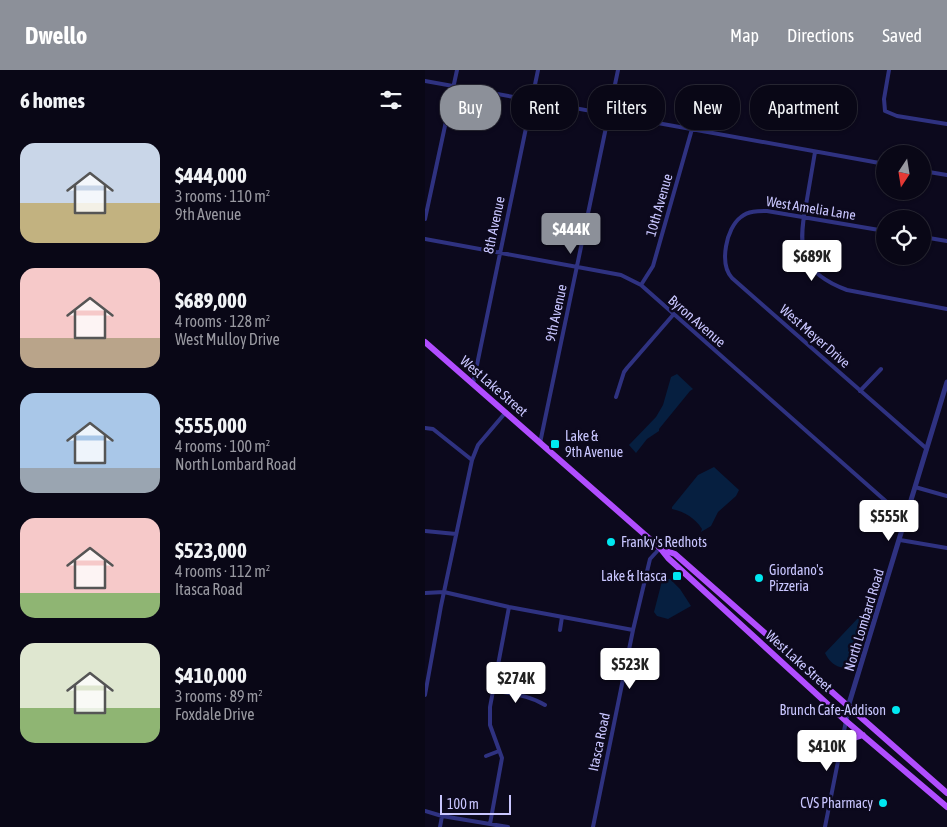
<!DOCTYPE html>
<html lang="en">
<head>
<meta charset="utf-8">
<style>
  body { margin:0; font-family:"Asap Condensed",sans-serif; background:#12101f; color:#f1f3f6; height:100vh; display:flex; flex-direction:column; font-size:19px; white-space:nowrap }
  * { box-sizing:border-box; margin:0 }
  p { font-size:16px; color:#9999a1 }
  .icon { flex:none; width:28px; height:28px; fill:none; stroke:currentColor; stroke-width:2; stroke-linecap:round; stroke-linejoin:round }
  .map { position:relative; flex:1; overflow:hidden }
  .panel { display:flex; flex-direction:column; background:#090716; width:425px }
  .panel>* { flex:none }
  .guide { position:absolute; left:15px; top:15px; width:431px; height:45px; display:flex; gap:10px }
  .needle { width:32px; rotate:192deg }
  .fabs { position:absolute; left:451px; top:75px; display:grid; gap:10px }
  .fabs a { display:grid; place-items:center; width:55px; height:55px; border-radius:50%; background:#090716; box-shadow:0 1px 4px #0004,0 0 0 1px #292835; font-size:25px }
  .scale { position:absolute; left:15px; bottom:12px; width:71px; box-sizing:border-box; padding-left:5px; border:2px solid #c9c6ff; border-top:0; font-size:14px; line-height:18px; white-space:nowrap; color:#c9c6ff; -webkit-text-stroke:4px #0c091d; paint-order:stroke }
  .price { position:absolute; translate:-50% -42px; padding:0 11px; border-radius:5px; background:#fff; color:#222; font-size:16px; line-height:32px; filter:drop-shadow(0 1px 2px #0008) }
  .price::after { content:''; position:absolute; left:50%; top:30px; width:15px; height:11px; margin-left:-8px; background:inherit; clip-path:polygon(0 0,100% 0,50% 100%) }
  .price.active { background:#8c9099; color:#fff }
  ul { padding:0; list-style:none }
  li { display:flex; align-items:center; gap:15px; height:125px; padding:0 20px }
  li span { display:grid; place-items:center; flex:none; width:140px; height:100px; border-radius:15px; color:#555 }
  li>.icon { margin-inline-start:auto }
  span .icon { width:60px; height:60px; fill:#fffc; stroke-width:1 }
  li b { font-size:21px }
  h2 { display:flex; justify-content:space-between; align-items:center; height:60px; padding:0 20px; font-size:21px }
  .tag { padding:0 18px; border-radius:20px; background:#090716; box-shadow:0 1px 4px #0004,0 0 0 1px #292835; font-size:18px; line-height:45px }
  .tag.active { background:#8c9099; color:#fff }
  header { display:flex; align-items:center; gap:30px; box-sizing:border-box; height:70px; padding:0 25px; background:#8c9099; color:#fff }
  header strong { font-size:24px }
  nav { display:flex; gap:28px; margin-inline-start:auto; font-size:18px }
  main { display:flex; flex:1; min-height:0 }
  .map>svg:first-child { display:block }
  .water { fill:#061f40 }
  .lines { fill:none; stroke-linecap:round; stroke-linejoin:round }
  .minor { stroke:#2f3281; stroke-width:4 }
  .tertiary { stroke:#2f3281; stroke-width:5 }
  .primary { stroke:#b14dff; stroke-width:6 }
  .poi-dot { fill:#00e8f1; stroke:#0c091d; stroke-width:2 }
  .labels { text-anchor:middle; stroke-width:5; stroke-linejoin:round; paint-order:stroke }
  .street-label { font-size:14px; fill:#c9c6ff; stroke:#0c091d }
  .poi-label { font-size:14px; fill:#c9c6ff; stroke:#0c091d; text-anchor:start }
</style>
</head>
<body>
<header>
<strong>Dwello</strong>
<nav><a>Map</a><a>Directions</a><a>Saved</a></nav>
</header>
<main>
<section class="panel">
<h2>6 homes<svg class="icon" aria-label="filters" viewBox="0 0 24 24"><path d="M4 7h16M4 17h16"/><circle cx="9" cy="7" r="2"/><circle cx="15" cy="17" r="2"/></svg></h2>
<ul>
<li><span style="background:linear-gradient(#c9d6e8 60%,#c2b280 0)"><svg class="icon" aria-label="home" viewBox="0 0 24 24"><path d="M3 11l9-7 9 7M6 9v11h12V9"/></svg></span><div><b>$444,000</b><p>3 rooms · 110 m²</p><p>9th Avenue</p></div></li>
<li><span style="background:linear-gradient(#f6c9c9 70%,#b9a48a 0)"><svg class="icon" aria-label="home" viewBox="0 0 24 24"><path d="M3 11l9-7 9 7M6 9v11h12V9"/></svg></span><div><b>$689,000</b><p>4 rooms · 128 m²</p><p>West Mulloy Drive</p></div></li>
<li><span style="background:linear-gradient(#a9c7e8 75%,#9aa5b1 0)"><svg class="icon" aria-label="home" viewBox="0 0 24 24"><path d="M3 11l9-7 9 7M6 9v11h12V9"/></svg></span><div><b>$555,000</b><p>4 rooms · 100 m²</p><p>North Lombard Road</p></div></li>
<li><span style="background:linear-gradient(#f6c9c9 75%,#8fb573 0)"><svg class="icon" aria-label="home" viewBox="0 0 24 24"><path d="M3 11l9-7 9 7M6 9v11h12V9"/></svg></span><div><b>$523,000</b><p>4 rooms · 112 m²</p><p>Itasca Road</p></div></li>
<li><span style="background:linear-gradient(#dfe7d0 65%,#8fb573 0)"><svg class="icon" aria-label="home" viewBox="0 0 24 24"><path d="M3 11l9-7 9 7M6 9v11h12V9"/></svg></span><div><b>$410,000</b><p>3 rooms · 89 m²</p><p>Foxdale Drive</p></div></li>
</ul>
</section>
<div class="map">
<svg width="522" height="757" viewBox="0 0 522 757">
  <rect width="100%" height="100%" fill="#0c091d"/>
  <path class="water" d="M252 304 268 319 265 321 234 359V361L222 369 211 383 204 375 231 347 238 335 246 307Z
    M289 397 314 420 311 426 293 442 286 456 276 462 277 459C270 448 260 442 247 439V437L273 405Z
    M241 509H245L255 519 266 536 243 549 232 546 229 542 237 511Z
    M434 547 438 551 424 597C413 600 404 592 400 583Z"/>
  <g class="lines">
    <path class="minor" d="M464 0 459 29 460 41 472 46 522 54
      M0 11 460 94
      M390 82C387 99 384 117 381 135 372 180 376 203 422 220L522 239
      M498 101 522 105
      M0 149 32 0
      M460 161 342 141C333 141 323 141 316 147 301 158 294 194 307 208L502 379
      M498 167 522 171
      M0 169 196 205 216 215 481 449
      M216 215 228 196 267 59
      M48 314 113 0
      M435 321 456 299
      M191 327 199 302 202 298 248 245
      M0 358 8 359 47 390
      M115 373 193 0
      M490 417 522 426
      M0 461 31 464
      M475 470 522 478
      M0 523 19 522 84 537 208 560
      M135 560 137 547
      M68 620C86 624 104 625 120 635
      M0 625 16 536 47 390 53 375 81 342
      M61 686 74 681
      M0 741 17 746 83 757
      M65 754 77 688 65 655V637L84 537
      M15 757 17 746
      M168 757 208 560 225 489 235 478
      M400 757 421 651"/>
    <path class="tertiary" d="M421 651 423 637 522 312"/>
    <path class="primary" d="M0 272 235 478 243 488 421 651 522 737
      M236 479 250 484 522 723
      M415 683 426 669 438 665"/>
  </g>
  <g class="poi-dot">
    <rect x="125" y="369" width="10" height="10" rx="2.5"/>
    <circle cx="186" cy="472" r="5"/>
    <rect x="247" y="501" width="10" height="10" rx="2.5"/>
    <circle cx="334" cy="508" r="5"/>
    <circle cx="471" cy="640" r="5"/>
    <circle cx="458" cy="733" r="5"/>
  </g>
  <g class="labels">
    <g class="street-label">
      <text transform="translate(234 135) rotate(-74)" y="5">10th Avenue</text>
      <text transform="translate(386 138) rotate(9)" y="5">West Amelia Lane</text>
      <text transform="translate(69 155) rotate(-78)" y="5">8th Avenue</text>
      <text transform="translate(131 243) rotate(-78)" y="5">9th Avenue</text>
      <text transform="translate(272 251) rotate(41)" y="5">Byron Avenue</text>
      <text transform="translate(390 266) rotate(41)" y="5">West Meyer Drive</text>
      <text transform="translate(69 316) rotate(41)" y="5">West Lake Street</text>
      <text transform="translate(439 550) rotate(-73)" y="5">North Lombard Road</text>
      <text transform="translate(374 591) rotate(42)" y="5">West Lake Street</text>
      <text transform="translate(174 672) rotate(-78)" y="5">Itasca Road</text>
    </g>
    <g class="poi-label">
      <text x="140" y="371">Lake &amp;<tspan x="140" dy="16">9th Avenue</tspan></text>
      <text x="196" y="477">Franky's Redhots</text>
      <text x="344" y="505">Giordano's<tspan x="344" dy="16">Pizzeria</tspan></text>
      <text x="242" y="511" text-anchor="end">Lake &amp; Itasca</text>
      <text x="461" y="645" text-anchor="end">Brunch Cafe-Addison</text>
      <text x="448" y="738" text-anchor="end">CVS Pharmacy</text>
    </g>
  </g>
</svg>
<div class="fabs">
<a><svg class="needle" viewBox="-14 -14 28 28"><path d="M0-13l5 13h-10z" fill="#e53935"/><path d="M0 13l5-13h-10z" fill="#9999a1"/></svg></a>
<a><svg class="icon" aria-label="locate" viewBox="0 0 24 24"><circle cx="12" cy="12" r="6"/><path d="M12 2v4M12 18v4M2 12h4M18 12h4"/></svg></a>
</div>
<div class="scale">100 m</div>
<b class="price active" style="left:146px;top:185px">$444K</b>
<b class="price" style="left:387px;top:212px">$689K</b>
<b class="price" style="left:464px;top:472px">$555K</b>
<b class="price" style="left:205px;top:620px">$523K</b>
<b class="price" style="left:91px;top:634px">$274K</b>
<b class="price" style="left:402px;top:702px">$410K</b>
<div class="guide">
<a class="tag active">Buy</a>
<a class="tag">Rent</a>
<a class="tag">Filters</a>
<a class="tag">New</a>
<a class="tag">Apartment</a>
</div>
</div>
</main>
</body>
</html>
